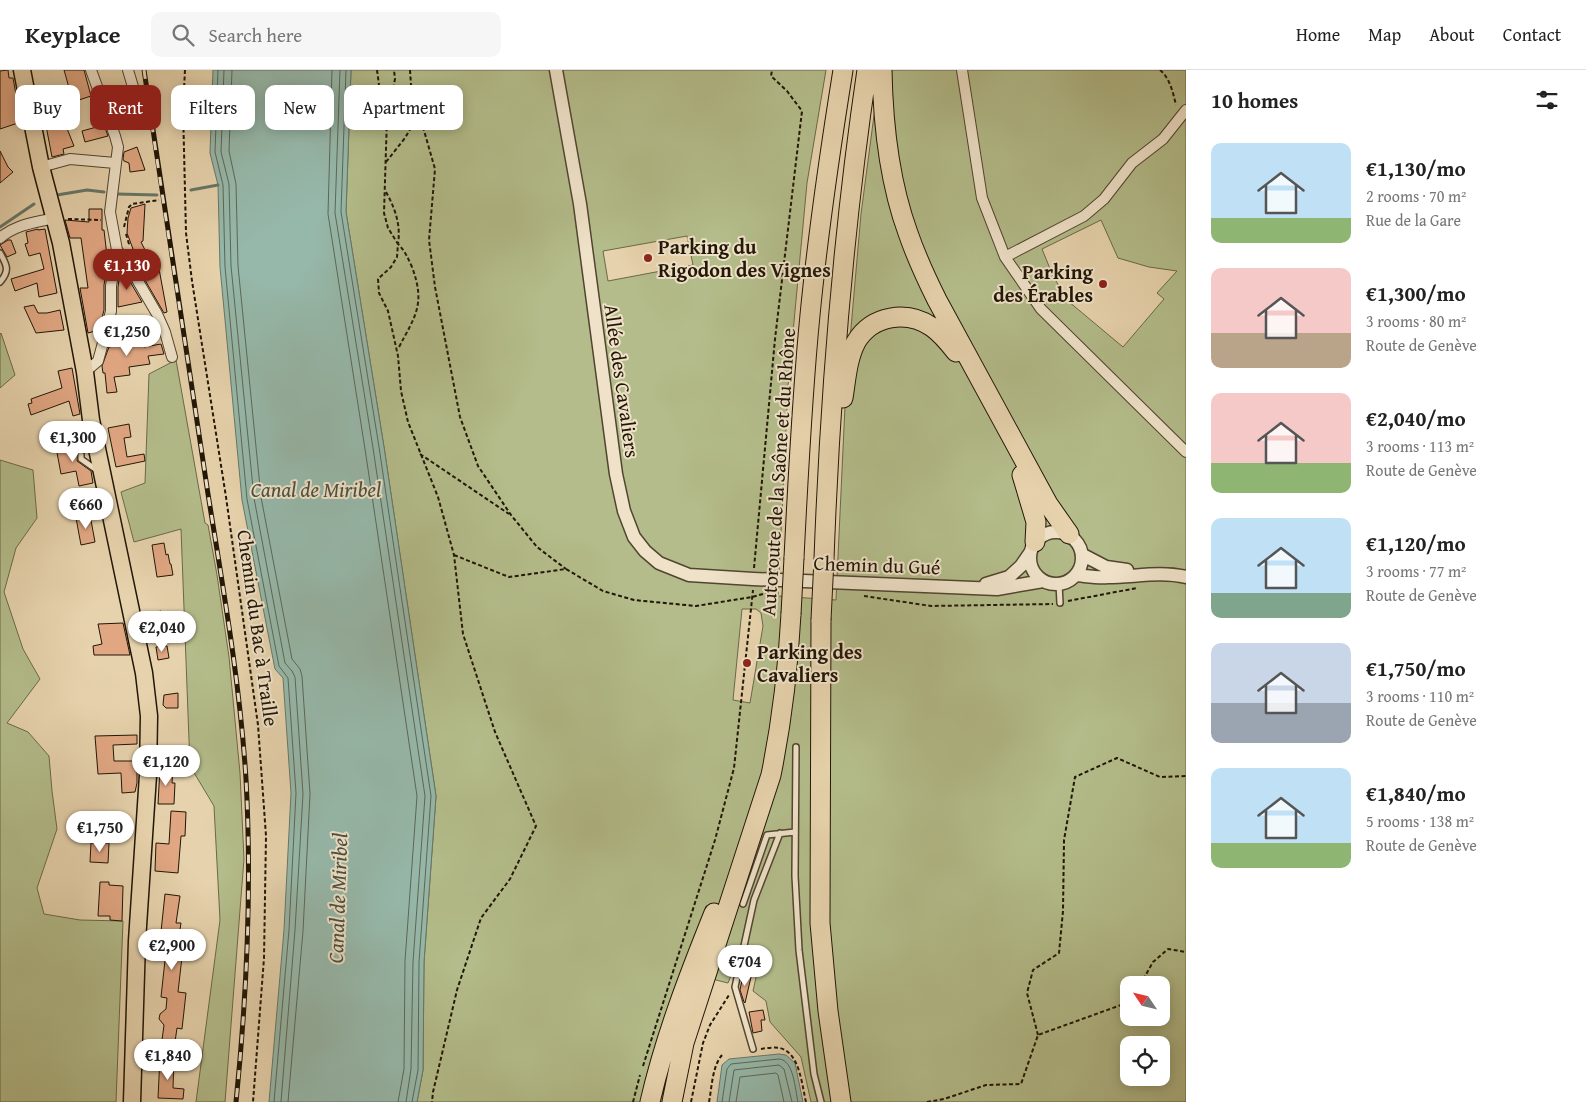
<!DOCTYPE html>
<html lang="en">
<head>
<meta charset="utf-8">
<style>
  body { margin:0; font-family:"Gentium Book Plus",serif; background:#f6f6f6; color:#222; height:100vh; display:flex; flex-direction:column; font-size:19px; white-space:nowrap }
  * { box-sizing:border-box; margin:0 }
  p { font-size:16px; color:#767676 }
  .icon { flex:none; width:28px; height:28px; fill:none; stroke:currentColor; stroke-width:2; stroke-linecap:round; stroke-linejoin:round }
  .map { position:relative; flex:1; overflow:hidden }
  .side { display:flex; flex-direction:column; background:#fff; width:400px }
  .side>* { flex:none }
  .hud { position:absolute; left:15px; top:15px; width:475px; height:45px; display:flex; gap:10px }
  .needle { width:32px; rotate:305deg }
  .fabs { position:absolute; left:1120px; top:906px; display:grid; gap:10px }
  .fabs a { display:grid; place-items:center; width:50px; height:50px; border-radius:10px; background:#fff; box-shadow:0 2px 12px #0003; font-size:25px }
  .price { position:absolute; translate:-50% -42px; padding:0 11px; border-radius:18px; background:#fff; color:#222; font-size:16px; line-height:32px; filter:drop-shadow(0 1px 2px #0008) }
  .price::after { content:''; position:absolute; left:50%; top:30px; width:15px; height:11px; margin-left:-8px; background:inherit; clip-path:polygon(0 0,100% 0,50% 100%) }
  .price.current { background:#8f2418; color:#fff }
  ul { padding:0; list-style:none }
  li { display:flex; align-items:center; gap:15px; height:125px; padding:0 25px }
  li span { display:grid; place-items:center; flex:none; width:140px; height:100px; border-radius:10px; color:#555 }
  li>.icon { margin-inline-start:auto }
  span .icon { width:60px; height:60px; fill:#fffc; stroke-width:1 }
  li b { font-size:21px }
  h2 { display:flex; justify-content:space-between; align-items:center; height:60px; padding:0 25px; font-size:21px }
  .tag { padding:0 18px; border-radius:10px; background:#fff; box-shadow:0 2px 12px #0003; font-size:18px; line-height:45px }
  .tag.current { background:#8f2418; color:#fff }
  header { display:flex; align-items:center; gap:30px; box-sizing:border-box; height:70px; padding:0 25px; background:#fff; border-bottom:1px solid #e0e0e0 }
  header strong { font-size:24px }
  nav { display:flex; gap:28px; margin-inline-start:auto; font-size:18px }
  .search { width:350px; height:45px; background:#f6f6f6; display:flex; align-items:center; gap:12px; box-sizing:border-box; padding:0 18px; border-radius:10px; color:#767676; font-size:19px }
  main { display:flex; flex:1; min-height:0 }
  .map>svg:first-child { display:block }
  .green { fill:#b3bc8a; stroke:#6a6948; fill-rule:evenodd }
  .water { fill:#96b8aa; stroke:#677768 }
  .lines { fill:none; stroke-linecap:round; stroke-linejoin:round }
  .shore { stroke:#5c6758; stroke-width:1 }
  .stream { stroke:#677768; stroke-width:3 }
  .building { fill:#e1a783; stroke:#211606 }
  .service-casing { stroke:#524530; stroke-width:8 }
  .minor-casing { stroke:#524530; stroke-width:12 }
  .tertiary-casing { stroke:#524530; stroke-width:15 }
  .primary-casing { stroke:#211606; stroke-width:19 }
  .motorway-casing { stroke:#211606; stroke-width:21 }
  .path { stroke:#211606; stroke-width:2; stroke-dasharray:4 2.5; stroke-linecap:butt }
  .service { stroke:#efe2c9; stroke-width:5 }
  .minor { stroke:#efe2c9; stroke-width:10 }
  .tertiary { stroke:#efe2c9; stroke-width:12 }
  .primary { stroke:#e6d2ac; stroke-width:16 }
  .motorway { stroke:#e6d2ac; stroke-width:19 }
  .rail-casing { stroke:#211606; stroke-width:5 }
  .rail { stroke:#efe2c9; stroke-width:3; stroke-dasharray:9; stroke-linecap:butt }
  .motorway-bridge-casing { stroke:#211606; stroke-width:21; stroke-linecap:butt }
  .motorway-bridge { stroke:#e6d2ac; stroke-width:19 }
  .poi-dot { fill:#8f2418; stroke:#efe2c9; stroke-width:2 }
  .labels { text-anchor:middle; stroke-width:4; stroke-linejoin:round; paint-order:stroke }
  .poi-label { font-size:20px; font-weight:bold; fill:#211606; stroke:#efe2c9; text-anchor:start }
  .street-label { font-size:20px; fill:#211606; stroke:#efe2c9 }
  .water-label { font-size:21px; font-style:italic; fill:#4a4f3f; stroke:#efe2c9 }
</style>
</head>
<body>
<header>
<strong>Keyplace</strong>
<div class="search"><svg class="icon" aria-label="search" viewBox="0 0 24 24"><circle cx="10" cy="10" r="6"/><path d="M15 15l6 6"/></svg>Search here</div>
<nav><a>Home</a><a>Map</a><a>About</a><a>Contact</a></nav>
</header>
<main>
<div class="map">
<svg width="1186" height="1032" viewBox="0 0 1186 1032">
  <rect width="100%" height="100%" fill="#e6d2ac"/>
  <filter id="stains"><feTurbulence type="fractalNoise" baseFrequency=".004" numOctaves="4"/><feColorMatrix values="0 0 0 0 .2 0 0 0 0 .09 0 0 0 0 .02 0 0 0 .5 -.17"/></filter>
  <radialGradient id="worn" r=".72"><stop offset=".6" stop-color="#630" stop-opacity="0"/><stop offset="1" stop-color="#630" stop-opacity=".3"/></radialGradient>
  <path class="green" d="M351 0H826L807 113 788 316 778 526 836 530 846 315 861 144 880 0H1186V1032H811L801 987 770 952 766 931 753 921 757 903 734 898 728 913 712 909 690 985 682 1032H417L423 1000 424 892 436 726 384 377 346 142ZM1101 150 1118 188 1149 197 1177 201 1157 223 1164 229 1123 277 1068 231 1053 206 1042 179ZM687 166 693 195 608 211 603 181ZM742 539H756L761 543 763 556 750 633 733 630ZM1129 915H1161V948H1129ZM1129 975H1161V1008H1129Z
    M1 263 15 305 0 318V264Z
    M176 290 205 453 208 455 217 505 229 587 240 703 244 789 225 1032H196L220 850 214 736 190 696 181 459 134 472 121 422 145 413 149 304Z
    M0 390 33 400 37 448 16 478 4 522 23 579 40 609 7 653 28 662 49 686 52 721 57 759 37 818 44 844 80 850 123 851 116 1032H0Z"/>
  <path class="water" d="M213 0H351L346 142 384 377 436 726 424 892 423 1000 417 1032H269L284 860 291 723 283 608 275 599 242 430 220 197 218 115 210 83Z
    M779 984 786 985 795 993 803 1032H717L722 995 729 989Z"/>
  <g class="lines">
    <path class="shore" d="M218 0 215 82 223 115 225 197 247 429 279 596 288 608 296 723 289 860 274 1032
      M224 0 221 82 229 114 231 196 254 428 285 593 292 601 295 607 303 724 295 860 281 1032
      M232 0 229 81 236 114 238 196 261 427 292 589 300 599 302 606 310 724 303 861 288 1032
      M332 0 328 144 365 379 417 726 405 891 404 999 398 1032
      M340 0 335 143 373 378 425 726 413 892 411 999 406 1032
      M346 0 341 142 379 377 431 726 419 892 418 1000 412 1032
      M722 1032 727 999 731 994 779 989C794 990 795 1020 798 1032
      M729 1032 734 1000 779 995 784 999 792 1032
      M736 1032 740 1007 776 1003 778 1005 784 1032"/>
    <path class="stream" d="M191 120 218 115
      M117 124 157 125
      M57 125 87 120 104 122
      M0 157 34 134"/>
  </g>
  <path class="building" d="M8 0 9 8H13L21 52 0 59V1Z
    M64 0H84L91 26 73 32Z
    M58 36 74 76 63 79 64 84 52 87 43 40Z
    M104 55 108 66 85 72 82 61Z
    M137 77 145 100 130 102 129 93 124 91 123 89 124 82Z
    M0 81 8 97 13 102 0 113Z
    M145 134 143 171 141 172 149 188H157L167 242 164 243 134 191 127 181 133 179 127 163 128 148 131 138Z
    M89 139H102V160H104L107 186 109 185 104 215V240L99 260 88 263 80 218H88L81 168H70L65 150 89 152Z
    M38 159V160L45 159 57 223 39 227 37 213 15 221 11 209 44 199 40 183 29 186 25 174 28 173 26 162Z
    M8 170H11L16 183 7 187 0 175Z
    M121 196 122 198 142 232 118 237V217Z
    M34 235 38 243H47L60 240 64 260 36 263 24 237Z
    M140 258 144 277 161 274 164 284 148 286 150 294 129 297 130 305 114 307 117 322 107 323 105 303H103L102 296 109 277 125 274 122 263Z
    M72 298 80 344 73 346 69 331 31 345 28 334 32 333 31 329 62 318 58 301Z
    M129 354 131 367 124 368 127 387 144 384 145 391 116 397 108 358Z
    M66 370 67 377 74 376 75 378 78 379 81 378 83 374 85 383 81 381 78 382 77 391 91 401 93 413 79 416 76 401 61 404 55 372Z
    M90 445 95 472 81 475 76 448Z
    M164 473 166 485 168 484 170 494H171L173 505 157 507 152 475Z
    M161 541 164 555 147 557 145 545Z
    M123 553 130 585H94L93 576 102 574 98 554Z
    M167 576 169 588 158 590 156 577Z
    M178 623V638H166L163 635 164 625Z
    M137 665V674L113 675 114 691H137V713L135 722 122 723 121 703 98 704 95 666Z
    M160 698H173L172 713H175L174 734H158Z
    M171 741 186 742 185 766H181L178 803 155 801 156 773 169 774Z
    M91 773H109L108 793 90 792Z
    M100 812H109V815L123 816 122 851 110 850V846H98Z
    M165 824 180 826 176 853H181L176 886 182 887 178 922 186 923 182 959 177 958 175 972 162 970 164 955 159 949 160 944 166 939 167 928 161 927 167 872 160 871Z
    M743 905 751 907 745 933 744 932 740 920Z
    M763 940 765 950H761L762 961 753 963 749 942Z
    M160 987 174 988 173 1018 184 1019 183 1029 158 1028Z"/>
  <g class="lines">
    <defs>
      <path id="service" d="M0 183C7 195 10 201 0 212
        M78 375V373L87 357
        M81 385V389L98 401
        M1059 514 1060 533
        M796 677 795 806 799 880 814 1004 821 1032
        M743 834 767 765 795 762
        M753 979 735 917 754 830 780 763"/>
      <path id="minor" d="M91 0 115 66 118 77 110 142 117 180 128 194 157 244 165 262 172 287
        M128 0 136 27
        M962 0 982 128 1005 187 1041 239 1186 382
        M41 97 70 89 115 93
        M0 168C16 154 35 153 54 148
        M1005 187 1084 146 1104 129 1132 93 1163 69 1186 40
        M85 302 98 291 104 269 111 241V216L117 180"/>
      <path id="tertiary" d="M556 0 580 134 616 404 624 441 634 467 645 481 659 493 689 505 753 509 997 519 1043 511
        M1030 488a26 26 0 1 1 52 0a26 26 0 1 1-52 0Z
        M1083 485 1106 497 1127 500
        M1076 505C1087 506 1097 508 1108 507 1134 507 1160 501 1186 507
        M986 514 1009 507 1021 496 1030 483"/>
      <path id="primary" d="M22 0 41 97 61 173 85 302 91 350 144 603 149 646 148 705 137 871 132 1032"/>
      <path id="motorway" d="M882 0C883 55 889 111 908 163 916 186 926 208 937 230L1048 434 1069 464
        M843 328C846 310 847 289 856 272 872 245 907 240 932 257 942 264 949 273 956 282
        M1022 405 1036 452 1035 472
        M794 488C798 407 802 326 810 245 818 163 830 81 843 0
        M824 489C830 325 843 162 867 0
        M821 550 820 853 828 941 841 1032
        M650 1032C665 967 689 905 714 843
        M672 1032 684 973 771 705C782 651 788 600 791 544"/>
    </defs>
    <use href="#service" class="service-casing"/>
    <use href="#minor" class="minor-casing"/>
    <use href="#tertiary" class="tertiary-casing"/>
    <use href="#primary" class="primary-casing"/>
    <use href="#motorway" class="motorway-casing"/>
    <path class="path" d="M185 0 183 38 186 163 192 211 226 427 258 655 266 766 264 888 253 1032
      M377 0 379 15 383 27 387 47 384 143 388 158 398 174 397 187 391 197 378 209 379 223 388 241 398 286 401 321 408 352 438 427 454 485 463 564 495 662 536 756 510 809 481 848 457 920 433 1022 432 1032
      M410 0 411 15 435 99 429 170 435 217 460 347 478 396 511 445 537 477 566 499
      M1160 0C1170 8 1173 23 1176 35
      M388 44 395 9 394 0
      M386 92 405 68 419 44
      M386 122C395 138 401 155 398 174 405 181 408 188 412 197 426 235 415 246 398 279
      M68 149 101 150
      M124 157 129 137 132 134 159 130
      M126 164 129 174 128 176
      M420 384 509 444
      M454 485 509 507 566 499 603 521 634 530 696 536 752 527 770 522
      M754 498 775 269 802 41 787 21 771 6 772 0
      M864 526 931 536 1053 534
      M1068 531 1137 518
      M1140 915 1153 892 1168 879 1186 882
      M1038 965 1027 923 1033 900 1059 883 1063 841 1064 770 1075 707 1117 688 1160 707 1186 706
      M761 979C766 978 775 977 780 978 800 983 802 1016 806 1032
      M643 996 715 770 734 698 753 520
      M633 1032 640 1005
      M691 1032 703 973 710 955 729 925
      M709 1032C712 1017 712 997 722 985
      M927 1032 944 1029 986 1015 1021 1014 1038 965 1121 935 1129 928"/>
    <use href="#service" class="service"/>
    <use href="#minor" class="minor"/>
    <use href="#tertiary" class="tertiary"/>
    <use href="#primary" class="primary"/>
    <use href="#motorway" class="motorway"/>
    <defs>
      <path id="rail" d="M144 0C164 141 187 282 208 424 223 518 240 613 246 709 252 817 247 924 236 1032"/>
    </defs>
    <use href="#rail" class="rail-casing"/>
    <use href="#rail" class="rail"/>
    <defs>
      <path id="motorway-bridge" d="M791 544 794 488
        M821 550 824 489"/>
    </defs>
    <use href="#motorway-bridge" class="motorway-bridge-casing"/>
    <use href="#motorway-bridge" class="motorway-bridge"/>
  </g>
  <g class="poi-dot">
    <circle cx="648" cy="188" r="5"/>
    <circle cx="1103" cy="214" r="5"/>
    <circle cx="747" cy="593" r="5"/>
  </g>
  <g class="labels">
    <g class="poi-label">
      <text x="658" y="184">Parking du<tspan x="658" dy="23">Rigodon des Vignes</tspan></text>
      <text x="1093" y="209" text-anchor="end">Parking<tspan x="1093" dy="23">des Érables</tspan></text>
      <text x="757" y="589">Parking des<tspan x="757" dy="23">Cavaliers</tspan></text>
    </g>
    <g class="street-label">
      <text transform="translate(622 311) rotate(82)" y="7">Allée des Cavaliers</text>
      <text transform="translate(778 402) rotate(-86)" y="7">Autoroute de la Saône et du Rhône</text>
      <text transform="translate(877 495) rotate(2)" y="7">Chemin du Gué</text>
      <text transform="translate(258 558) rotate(82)" y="7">Chemin du Bac à Traille</text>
    </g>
    <g class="water-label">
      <text x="316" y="427">Canal de Miribel</text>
      <text transform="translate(338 828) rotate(-88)" y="7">Canal de Miribel</text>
    </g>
  </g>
  <rect width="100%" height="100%" filter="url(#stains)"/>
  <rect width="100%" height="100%" fill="url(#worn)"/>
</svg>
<div class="fabs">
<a><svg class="needle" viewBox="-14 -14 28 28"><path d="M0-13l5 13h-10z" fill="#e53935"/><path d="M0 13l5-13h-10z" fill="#767676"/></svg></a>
<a><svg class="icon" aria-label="locate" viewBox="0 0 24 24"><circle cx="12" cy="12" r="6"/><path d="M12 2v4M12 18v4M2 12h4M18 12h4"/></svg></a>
</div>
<b class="price current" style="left:127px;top:221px">€1,130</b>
<b class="price" style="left:127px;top:287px">€1,250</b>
<b class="price" style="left:73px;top:393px">€1,300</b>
<b class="price" style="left:86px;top:460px">€660</b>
<b class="price" style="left:162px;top:583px">€2,040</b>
<b class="price" style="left:166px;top:717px">€1,120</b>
<b class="price" style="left:100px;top:783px">€1,750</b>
<b class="price" style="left:172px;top:901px">€2,900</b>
<b class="price" style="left:745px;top:917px">€704</b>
<b class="price" style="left:168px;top:1011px">€1,840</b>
<div class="hud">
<a class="tag">Buy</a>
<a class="tag current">Rent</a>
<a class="tag">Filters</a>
<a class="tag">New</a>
<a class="tag">Apartment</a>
</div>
</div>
<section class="side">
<h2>10 homes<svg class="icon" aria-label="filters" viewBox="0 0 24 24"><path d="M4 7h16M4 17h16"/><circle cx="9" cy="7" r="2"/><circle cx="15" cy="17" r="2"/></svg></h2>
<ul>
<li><span style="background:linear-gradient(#bfe0f5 75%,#8fb573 0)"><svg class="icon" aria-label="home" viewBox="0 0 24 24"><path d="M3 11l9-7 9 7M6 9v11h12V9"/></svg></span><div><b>€1,130/mo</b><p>2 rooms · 70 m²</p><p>Rue de la Gare</p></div></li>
<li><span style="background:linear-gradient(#f6c9c9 65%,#b9a48a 0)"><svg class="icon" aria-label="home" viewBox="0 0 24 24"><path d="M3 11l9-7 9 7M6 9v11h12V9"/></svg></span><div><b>€1,300/mo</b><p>3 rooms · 80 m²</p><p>Route de Genève</p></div></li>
<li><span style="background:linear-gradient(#f6c9c9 70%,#8fb573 0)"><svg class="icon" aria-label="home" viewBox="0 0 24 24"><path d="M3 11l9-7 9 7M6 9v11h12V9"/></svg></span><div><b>€2,040/mo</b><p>3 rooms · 113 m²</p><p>Route de Genève</p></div></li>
<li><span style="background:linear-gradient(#bfe0f5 75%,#7fa58c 0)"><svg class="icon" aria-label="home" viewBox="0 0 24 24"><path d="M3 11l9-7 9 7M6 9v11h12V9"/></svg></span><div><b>€1,120/mo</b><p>3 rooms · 77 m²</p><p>Route de Genève</p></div></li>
<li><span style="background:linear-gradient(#c9d6e8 60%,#9aa5b1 0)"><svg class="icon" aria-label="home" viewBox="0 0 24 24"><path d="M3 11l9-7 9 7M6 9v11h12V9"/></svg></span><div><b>€1,750/mo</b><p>3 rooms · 110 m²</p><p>Route de Genève</p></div></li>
<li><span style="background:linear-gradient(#bfe0f5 75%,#8fb573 0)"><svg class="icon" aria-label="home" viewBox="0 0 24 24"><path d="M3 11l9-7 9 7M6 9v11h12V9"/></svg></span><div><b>€1,840/mo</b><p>5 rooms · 138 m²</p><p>Route de Genève</p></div></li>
</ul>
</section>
</main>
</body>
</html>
